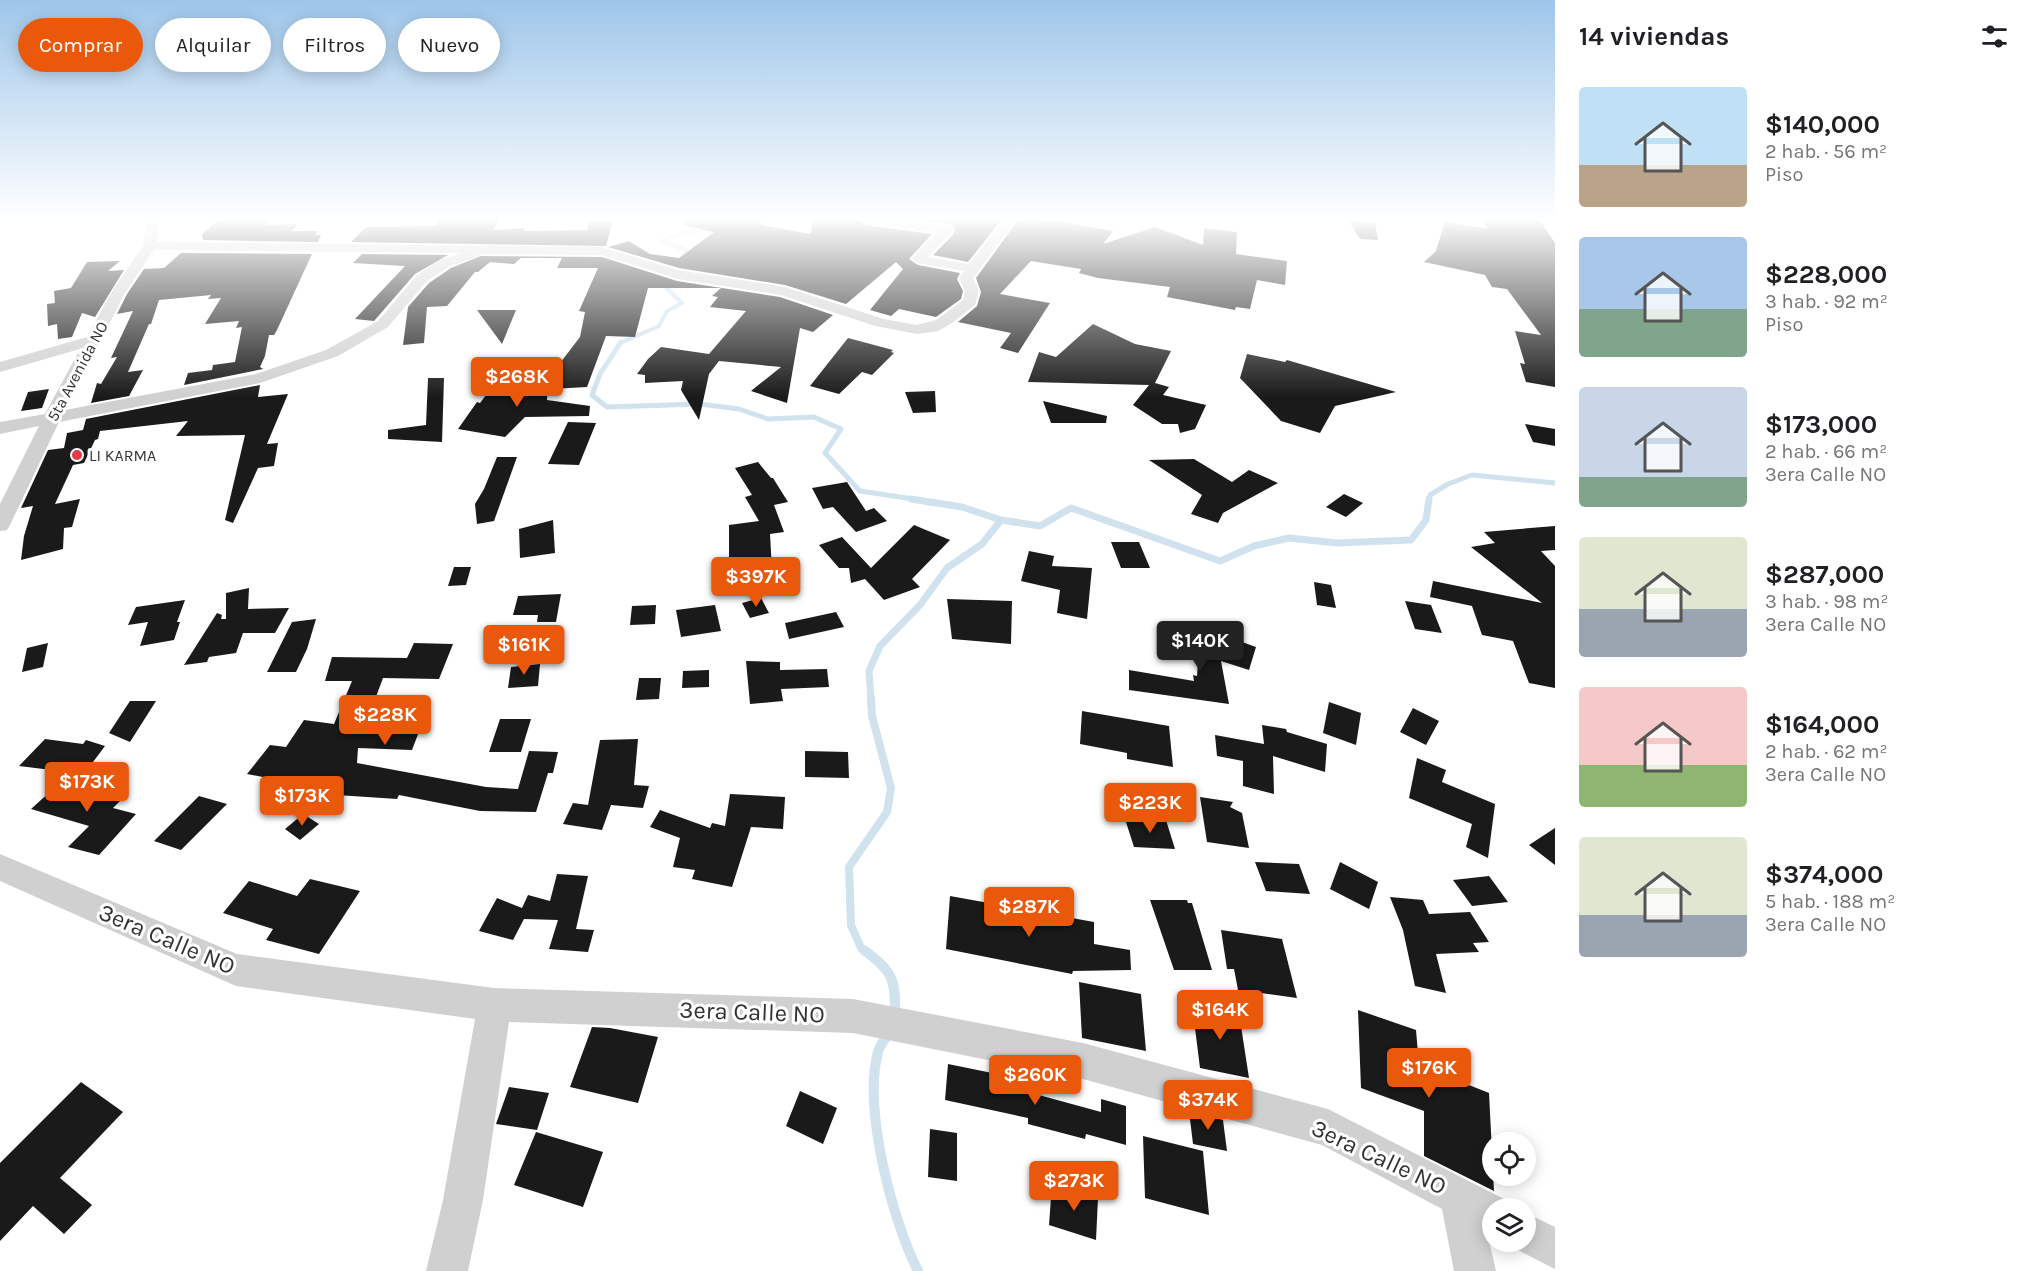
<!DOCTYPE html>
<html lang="es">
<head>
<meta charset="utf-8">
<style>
  body { margin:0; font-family:Karla,sans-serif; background:#f2f2f2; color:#202124; height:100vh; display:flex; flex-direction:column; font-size:22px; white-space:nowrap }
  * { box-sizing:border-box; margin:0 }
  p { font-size:20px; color:#757577 }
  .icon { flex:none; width:33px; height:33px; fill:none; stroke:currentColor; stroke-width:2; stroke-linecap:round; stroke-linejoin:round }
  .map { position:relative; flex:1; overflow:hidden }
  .panel { display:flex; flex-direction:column; background:#fff; width:480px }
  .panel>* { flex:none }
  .banner { position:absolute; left:18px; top:18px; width:570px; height:54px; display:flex; gap:12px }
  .buttons { position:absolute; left:1482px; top:1132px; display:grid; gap:12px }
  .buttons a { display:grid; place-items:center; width:54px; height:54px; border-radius:50%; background:#fff; box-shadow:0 3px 15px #0003; font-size:30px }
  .price { position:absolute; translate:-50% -51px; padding:0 14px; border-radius:6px; background:#ea580c; color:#fff; font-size:20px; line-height:39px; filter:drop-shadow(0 2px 3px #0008) }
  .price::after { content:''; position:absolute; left:50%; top:36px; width:18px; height:14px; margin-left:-9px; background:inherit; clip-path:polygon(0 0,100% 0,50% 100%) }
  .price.current { background:#222; color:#fff }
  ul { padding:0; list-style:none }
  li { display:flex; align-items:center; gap:18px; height:150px; padding:0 24px }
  li span { display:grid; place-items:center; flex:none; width:168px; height:120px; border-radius:6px; color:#555 }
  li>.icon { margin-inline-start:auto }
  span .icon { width:72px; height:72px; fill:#fffc; stroke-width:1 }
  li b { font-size:26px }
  h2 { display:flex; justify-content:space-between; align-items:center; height:72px; padding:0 24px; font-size:26px }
  .pill { padding:0 21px; border-radius:27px; background:#fff; box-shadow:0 3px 15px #0003; font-size:21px; line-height:54px }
  .pill.current { background:#ea580c; color:#fff }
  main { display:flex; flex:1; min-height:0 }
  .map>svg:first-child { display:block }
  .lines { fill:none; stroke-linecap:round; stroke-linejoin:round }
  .stream-far4 { stroke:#cfe2ee; stroke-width:4 }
  .stream-far3 { stroke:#cfe2ee; stroke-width:5 }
  .stream-far2 { stroke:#cfe2ee; stroke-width:7 }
  .stream-far1 { stroke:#cfe2ee; stroke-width:8 }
  .stream { stroke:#cfe2ee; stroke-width:10 }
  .building { fill:#1a1a1a }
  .minor { fill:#d0d0d0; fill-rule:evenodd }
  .poi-dot { fill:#e63946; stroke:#fff; stroke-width:2 }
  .labels { text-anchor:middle; stroke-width:6; stroke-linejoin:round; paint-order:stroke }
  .far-street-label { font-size:16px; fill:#333; stroke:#fff }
  .far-poi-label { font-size:16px; fill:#333; stroke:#fff; text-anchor:start }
  .near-street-label { font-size:24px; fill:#333; stroke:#fff }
</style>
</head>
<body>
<main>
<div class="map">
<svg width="1555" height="1271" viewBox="0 0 1555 1271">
  <rect width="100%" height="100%" fill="#fff"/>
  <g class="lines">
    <path class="stream-far4" d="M682 260 686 256V250L661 241 682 233 712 229
      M620 343 659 326 667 311 682 303 666 287 667 281"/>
    <path class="stream-far3" d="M621 342 600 374 592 395 607 407 700 404 739 409 768 419 814 417 841 429 825 453 860 491 920 500
      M1429 500 1430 495 1448 484 1472 475 1555 483"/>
    <path class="stream-far2" d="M911 499 962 507 1001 520 1040 526 1071 508 1220 561 1254 546 1289 538 1337 543 1411 540 1426 520 1429 499
      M871 700 869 671 880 646 920 605 947 568 982 544 1001 520"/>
    <path class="stream-far1" d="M866 952 861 948 851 925 849 867 887 812 891 788 872 716 871 698"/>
    <path class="stream" d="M864 950C893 971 896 980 895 1016
      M890 1032C886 1038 880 1044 878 1052 863 1108 892 1220 918 1271"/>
  </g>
  <path class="building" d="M220 219H271L266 225 298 224 292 231H318L315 235H321L318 242 203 240 202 234Z
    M440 219H499L494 230 524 228V231L587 230 589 221H613L606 246 351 242 366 227 436 226Z
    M685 219H760L761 225 811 234 812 219H857L865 225 932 234 909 259 918 265 960 273 957 279 963 291 961 299 936 317 899 309 891 316 870 310 903 269 896 262 846 304 785 285 679 268 608 247 629 241 650 254 679 258 714 232 684 225Z
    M909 219H1002L968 262 933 255 954 234 955 228 952 224Z
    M1019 219H1045L1113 231 1103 244 1155 227 1203 245 1204 228 1237 232 1236 254 1287 261 1285 285 1257 280 1250 309 1236 307 1235 310 1167 297 1170 287 1098 278 1079 273 1081 269 1031 261 1000 294 1050 303 1018 353 1000 348 1011 333 958 322 977 306 981 292 976 278Z
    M1482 219H1539L1555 243V387L1526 382 1520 363 1525 364 1515 331 1541 335 1507 289 1492 287 1485 275 1424 262 1436 251 1445 222 1488 229Z
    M1349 221 1375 223 1378 240 1360 239Z
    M181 253 312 254 277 330 274 335H269L265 356 260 367 263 369 184 385 188 373 212 370 213 365 235 362 242 327 236 328 239 321 205 324 221 298 208 299 211 295 159 300 151 324H149L128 372 143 370 129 396 91 403 97 383 101 384 117 357 111 358 133 311 117 314 127 294 144 269 164 268Z
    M362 254 448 255 415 274 374 321 355 319 405 266 353 263Z
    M481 256 602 257 677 281 780 297 833 315 813 332 800 328 787 403 751 391 781 367 719 361 709 374 699 420 681 390 683 381 645 383V375L637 374 648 359 661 347 709 354 746 311 710 307 718 297 712 296 721 288H648L635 337 606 336 587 387 551 389 557 367 580 337 585 312 579 311 598 268H557L562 258H521L514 264 490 262 478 272H475L447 306 427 307 424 343 403 345 408 307 429 283 451 268Z
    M120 261 108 271 124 270 95 317 82 313 72 337 58 339 57 324 48 326 47 304 55 303 54 291 71 288 87 262Z
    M477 310H516L502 344Z
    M1093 324 1135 344 1171 351 1155 383 1169 387 1163 395 1206 405 1195 429 1180 433 1178 424H1162L1133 405 1149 385 1028 382 1039 352 1056 357Z
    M848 338 893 350 891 352 894 353 872 375 862 372 839 394 810 386Z
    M1247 354 1285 362 1287 360 1396 392 1335 406 1320 433 1281 421 1240 378Z
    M528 376 548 380 547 400 590 406 589 416 525 417 505 437 458 429 477 402 480 403 495 383 518 385Z
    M428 378H444L442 442 388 439V430L426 425Z
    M260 385 258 397 288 394 267 444 278 443 274 466 258 468 233 523 225 520 245 435 176 436 188 421 100 431 98 439 95 440 84 463 73 465 55 504 80 499 72 527 64 528 63 549 21 560 24 536 33 506 21 508 48 450 64 448 67 433 83 430 86 419Z
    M49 389 42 408 21 411 28 392Z
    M935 391 936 412 913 413 905 392Z
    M1043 401 1107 416 1106 423H1051Z
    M568 422 596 423 579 465 548 464Z
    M1525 424 1555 429V446L1533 442Z
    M497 457H517L494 521 477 524 475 504 484 489Z
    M1194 459 1232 482 1249 470 1278 483 1223 513 1218 523 1191 514 1202 495 1149 460Z
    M758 462 771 478H773L788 502 774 505 784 532 770 534 772 570 729 572V525L759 521 745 497 752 495 735 468Z
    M847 482 866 511 874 508 887 521 856 532 833 507 823 509 812 488Z
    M1344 494 1363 503 1346 517 1326 507Z
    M553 520 555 553 520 558 519 529Z
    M914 525 950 540 912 579 920 587 884 600 865 579 851 583 849 568H839L819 545 842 537 871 568Z
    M1555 526V550L1541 551 1555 566V688L1529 683 1513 641 1482 635 1472 606 1430 597 1433 581 1542 603 1471 547 1495 543 1484 532Z
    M1111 542H1139L1150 568H1121Z
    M1029 551 1054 556 1052 566 1092 568 1087 619 1057 613 1060 590 1021 581Z
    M454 567H471L466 585 448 586Z
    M1314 582 1331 585 1336 608 1317 605Z
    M249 588 248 609 289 608 275 633H243L236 653 209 657 207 662 184 665 217 613 222 615 221 619H226V593Z
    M561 594 556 622H537L538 615H513L518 596Z
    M761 598 769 613 750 618 742 603Z
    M947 599 1012 601 1011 644 952 639Z
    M185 600 177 622H180L174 640 140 646 148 622 128 625 136 607Z
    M1405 601 1431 605 1442 633 1415 629Z
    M656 605 655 624 630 625 632 606Z
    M715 605 721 631 681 637 676 610Z
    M836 612 844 627 789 639 785 623Z
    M316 619 307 649 296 672H267L292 622Z
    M1200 634 1227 640 1228 637 1256 647 1249 670 1221 661 1229 704 1129 690V670L1194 681 1193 675 1197 676Z
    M48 643 43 667 22 672 27 648Z
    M414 643 453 644 439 679 383 678 364 729H420L412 750 358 748 357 763 486 787 518 789 529 751 558 752 553 773H548L536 812 480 811 399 795 397 799 337 795 336 798 286 796 293 783 247 774 270 745 286 747 304 720 334 724 352 681H325L332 657 407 658Z
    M746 661 780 662V670L827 669 829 687 781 689 783 701 750 704Z
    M540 664 538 686 508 688 511 667Z
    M709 670V687L682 688 683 671Z
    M639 678H661L659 699 636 700Z
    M130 701H156L130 742 109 733Z
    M1329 702 1361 713 1356 745 1323 733Z
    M1413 708 1439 721 1426 745 1400 732Z
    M1082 711 1169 726 1173 767 1127 759V753L1080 744Z
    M500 719H531L521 752H489Z
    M1262 725 1286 729 1287 732 1327 744 1325 772 1273 756 1274 794 1243 786V761L1217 756 1215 735 1264 744Z
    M45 739 83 744 86 740 105 746 84 774 19 766Z
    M638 739 634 785 649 786 643 808 611 805 602 830 563 824 573 803 588 805 600 740Z
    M805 751 848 752 849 778 805 777Z
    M1417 758 1446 770 1442 782 1495 804 1488 858 1466 847 1472 824 1409 798Z
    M64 779 125 796 113 808 136 814 99 855 68 847 89 826 31 809Z
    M730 794 785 797 783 829 751 827 732 887 692 879 695 870 673 867 680 838 650 827 660 810 710 828 712 823 725 826Z
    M199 796 227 804 181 850 154 841Z
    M1200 797 1233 802 1230 807 1242 813 1249 848 1207 842Z
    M303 814 319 824 300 840 285 829Z
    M1125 819 1166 820 1175 849 1134 847Z
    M1555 828V865L1529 845Z
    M1255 862 1299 864 1310 894 1266 891Z
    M1340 862 1378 882 1369 909 1330 889Z
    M557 874 588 876 576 929 594 930 588 952 549 949 558 920 524 919 513 940 479 931 497 898 522 908 528 895 550 901Z
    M1489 876 1508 902 1472 906 1453 880Z
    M310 879 360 891 319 954 266 940 273 929 223 913 249 881 297 896Z
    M950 896 1094 922V944L1130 950 1131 970 1073 971 1072 974 946 949Z
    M1390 897 1423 900 1429 914 1470 912 1489 942 1473 943 1479 952 1436 954 1446 993 1415 986 1403 930Z
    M1150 900H1187L1188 903H1192L1212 970H1174Z
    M1221 930 1282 939 1297 998 1238 990 1234 969H1227Z
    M1079 982 1141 994 1146 1051 1082 1038Z
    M1192 1004 1239 1013 1249 1078 1200 1068Z
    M1358 1010 1416 1030 1419 1065 1489 1093 1494 1191 1424 1156V1111L1361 1088Z
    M592 1027 610 1028 658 1037 638 1103 570 1087Z
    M948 1064 1002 1075V1085L1101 1112V1099L1126 1106V1145L1086 1134 1085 1139 1028 1124V1118L945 1100Z
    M81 1082 123 1112 60 1178 92 1205 64 1234 33 1206 0 1241V1163Z
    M509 1087 549 1093 537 1130 496 1124Z
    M800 1091 837 1108 823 1144 786 1126Z
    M1189 1111 1223 1120 1227 1151 1193 1144Z
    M930 1129 957 1133V1181L928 1177Z
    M536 1132 603 1152 583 1207 514 1185Z
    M1143 1136 1203 1151 1209 1215 1145 1198Z
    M1052 1184 1098 1198 1096 1240 1049 1225Z"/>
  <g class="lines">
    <path class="minor" d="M147 219H159L157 242 602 247 678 270 785 287 884 319 917 325 936 320 963 300 965 291 959 278 964 271 918 263 911 259 937 232 865 223 859 219H893L952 226 953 229 952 232 928 257 969 264 1005 219H1017L973 278 979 291 975 305 952 323 938 331 917 334 875 326 781 295 678 279 602 255 480 254 478 257 450 266 427 281 388 327 338 356 260 383 59 422 10 525 7 530 0 531V504L39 426 0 434V422L45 414 80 349 0 372V362L87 337 111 293 143 246ZM154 250 461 253 440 260 417 275 378 321 326 350 256 374 65 410 125 293Z
      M0 854 237 954 494 988 853 999 1083 1043 1328 1109 1506 1200 1510 1209H1492V1234L1487 1232 1496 1271H1454L1442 1209 1322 1145 1083 1079 853 1033 509 1022 483 1200 468 1271H426L443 1200 475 1019 236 986 0 881Z
      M1526 1213 1555 1227V1269L1512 1247 1510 1242H1526Z"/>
  </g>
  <linearGradient id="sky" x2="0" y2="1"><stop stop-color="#9ec6ea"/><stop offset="0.55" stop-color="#fff"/><stop offset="1" stop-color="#fff" stop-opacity="0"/></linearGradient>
  <rect width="1555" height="397" fill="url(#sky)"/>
  <circle class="poi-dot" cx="77" cy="455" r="6"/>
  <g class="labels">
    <g class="far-street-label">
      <text transform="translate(77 371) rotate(-62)" y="6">5ta Avenida NO</text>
    </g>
    <g class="far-poi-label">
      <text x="89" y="461">LI KARMA</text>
    </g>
    <g class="near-street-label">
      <text transform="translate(167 939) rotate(23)" y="8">3era Calle NO</text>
      <text transform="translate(752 1012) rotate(2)" y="8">3era Calle NO</text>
      <text transform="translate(1379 1157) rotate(25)" y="8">3era Calle NO</text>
    </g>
  </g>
</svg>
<div class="buttons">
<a><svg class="icon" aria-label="locate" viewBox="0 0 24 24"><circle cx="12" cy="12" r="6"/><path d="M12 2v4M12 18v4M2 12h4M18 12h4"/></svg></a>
<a><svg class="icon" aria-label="layers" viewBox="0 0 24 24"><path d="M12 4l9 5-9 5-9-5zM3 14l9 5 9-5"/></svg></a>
</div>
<b class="price" style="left:517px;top:408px">$268K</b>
<b class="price" style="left:756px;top:608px">$397K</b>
<b class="price current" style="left:1200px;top:672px">$140K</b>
<b class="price" style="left:524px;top:676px">$161K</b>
<b class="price" style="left:385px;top:746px">$228K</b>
<b class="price" style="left:87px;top:813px">$173K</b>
<b class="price" style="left:302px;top:827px">$173K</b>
<b class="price" style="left:1150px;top:834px">$223K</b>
<b class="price" style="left:1029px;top:938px">$287K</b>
<b class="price" style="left:1220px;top:1041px">$164K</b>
<b class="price" style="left:1429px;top:1099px">$176K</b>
<b class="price" style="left:1035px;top:1106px">$260K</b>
<b class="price" style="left:1208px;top:1131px">$374K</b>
<b class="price" style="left:1074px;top:1212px">$273K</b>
<div class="banner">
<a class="pill current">Comprar</a>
<a class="pill">Alquilar</a>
<a class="pill">Filtros</a>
<a class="pill">Nuevo</a>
</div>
</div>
<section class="panel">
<h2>14 viviendas<svg class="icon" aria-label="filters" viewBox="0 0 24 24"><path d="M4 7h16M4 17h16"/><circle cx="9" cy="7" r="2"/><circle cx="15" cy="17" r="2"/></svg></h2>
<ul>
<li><span style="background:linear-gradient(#bfe0f5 65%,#b9a48a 0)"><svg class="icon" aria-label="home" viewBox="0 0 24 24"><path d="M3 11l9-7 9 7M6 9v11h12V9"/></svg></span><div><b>$140,000</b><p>2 hab. · 56 m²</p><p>Piso</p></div></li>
<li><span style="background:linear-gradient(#a9c7e8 60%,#7fa58c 0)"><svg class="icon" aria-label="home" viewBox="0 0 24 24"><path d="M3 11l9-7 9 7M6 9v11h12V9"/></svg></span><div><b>$228,000</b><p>3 hab. · 92 m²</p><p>Piso</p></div></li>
<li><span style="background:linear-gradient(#c9d6e8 75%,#7fa58c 0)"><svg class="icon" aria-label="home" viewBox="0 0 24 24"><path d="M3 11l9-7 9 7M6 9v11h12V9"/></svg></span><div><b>$173,000</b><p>2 hab. · 66 m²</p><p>3era Calle NO</p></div></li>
<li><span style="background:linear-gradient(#dfe7d0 60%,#9aa5b1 0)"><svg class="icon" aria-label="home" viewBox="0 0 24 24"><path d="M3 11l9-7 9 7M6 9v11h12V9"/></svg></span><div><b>$287,000</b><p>3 hab. · 98 m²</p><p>3era Calle NO</p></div></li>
<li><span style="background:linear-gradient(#f6c9c9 65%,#8fb573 0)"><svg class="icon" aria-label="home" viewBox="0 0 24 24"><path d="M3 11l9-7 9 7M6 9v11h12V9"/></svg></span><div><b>$164,000</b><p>2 hab. · 62 m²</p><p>3era Calle NO</p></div></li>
<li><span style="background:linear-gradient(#dfe7d0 65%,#9aa5b1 0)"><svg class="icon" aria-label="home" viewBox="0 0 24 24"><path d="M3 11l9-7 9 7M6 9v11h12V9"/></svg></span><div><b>$374,000</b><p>5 hab. · 188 m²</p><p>3era Calle NO</p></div></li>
</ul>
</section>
</main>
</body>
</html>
